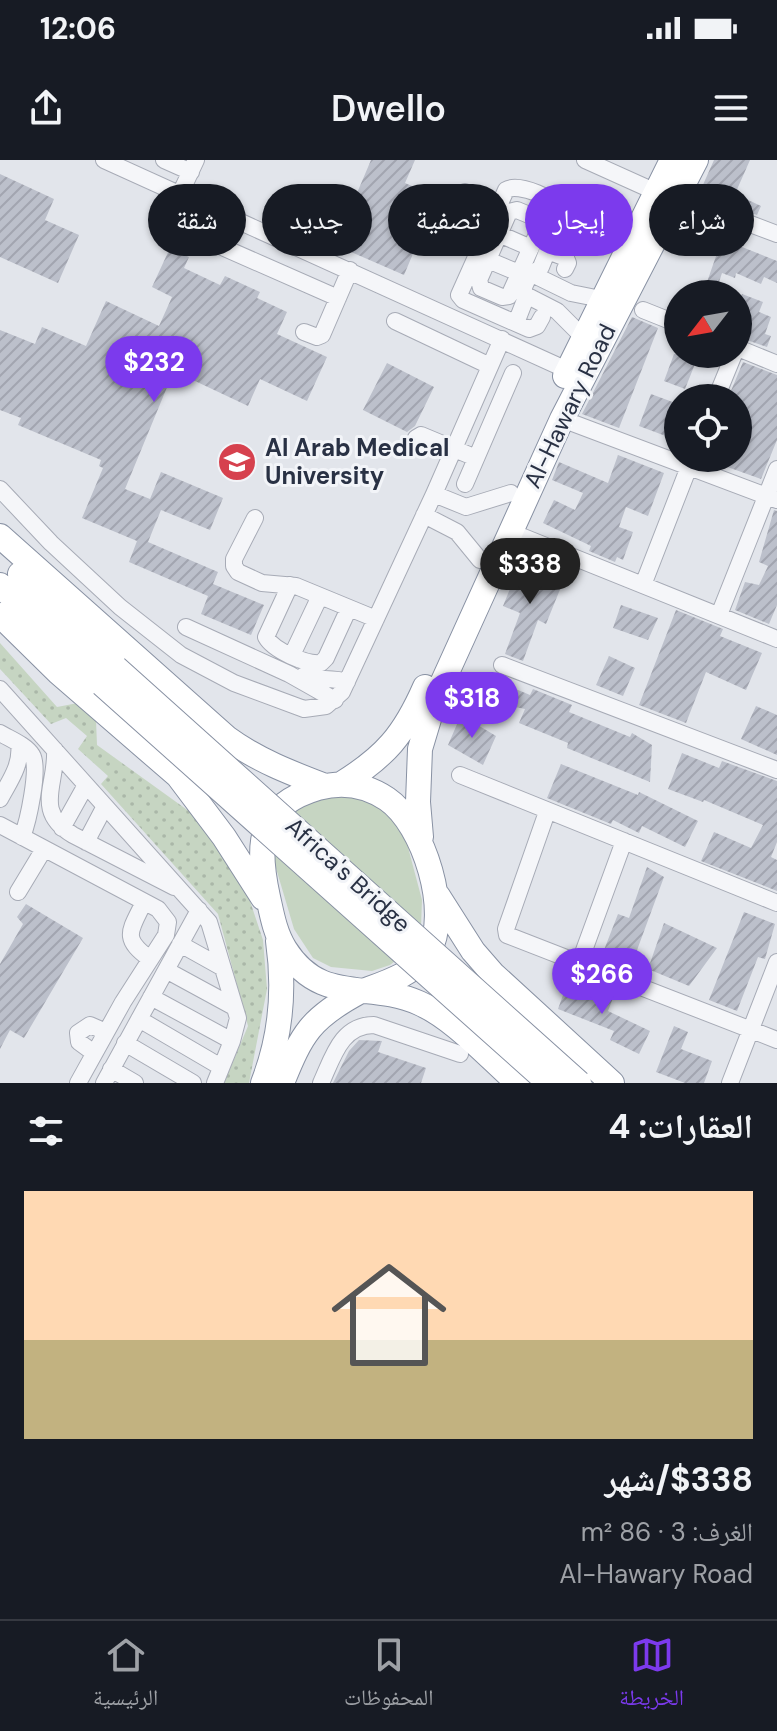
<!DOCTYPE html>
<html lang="ar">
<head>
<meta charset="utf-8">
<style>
  body { margin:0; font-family:"DM Sans","Noto Naskh Arabic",sans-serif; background:#242831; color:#f1f3f6; direction:rtl; height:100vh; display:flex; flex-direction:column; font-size:30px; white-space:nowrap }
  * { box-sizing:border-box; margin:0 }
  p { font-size:26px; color:#9ea1a6 }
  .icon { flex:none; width:44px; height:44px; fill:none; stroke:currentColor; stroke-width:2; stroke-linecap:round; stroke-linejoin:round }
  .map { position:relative; height:923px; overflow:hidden; direction:ltr }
  .sheet { display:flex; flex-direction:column; background:#171b24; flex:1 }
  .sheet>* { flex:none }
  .banner { position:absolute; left:24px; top:24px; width:730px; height:72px; direction:rtl; display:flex; gap:16px }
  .needle { width:52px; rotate:239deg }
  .tools { position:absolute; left:664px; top:120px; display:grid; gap:16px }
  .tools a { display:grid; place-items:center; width:88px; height:88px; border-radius:50%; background:#171b24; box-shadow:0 2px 6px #0004; font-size:40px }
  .price { position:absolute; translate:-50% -68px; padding:0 18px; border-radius:28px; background:#7c3aed; color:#fff; font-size:26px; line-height:52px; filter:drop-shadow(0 2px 4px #0008) }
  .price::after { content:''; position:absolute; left:50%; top:48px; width:24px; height:18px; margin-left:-12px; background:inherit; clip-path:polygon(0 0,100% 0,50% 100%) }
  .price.current { background:#222; color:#fff }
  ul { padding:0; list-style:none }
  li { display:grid; align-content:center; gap:16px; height:424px; padding:0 24px }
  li+li { border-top:2px solid #363941 }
  li span { display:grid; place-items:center; height:248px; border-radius:0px; color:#555 }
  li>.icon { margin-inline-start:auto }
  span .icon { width:144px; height:144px; fill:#fffc; stroke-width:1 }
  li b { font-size:34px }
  h2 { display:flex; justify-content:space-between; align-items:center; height:96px; padding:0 24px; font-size:34px }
  .pill { padding:0 28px; border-radius:36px; background:#171b24; box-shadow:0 2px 6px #0004; font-size:28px; line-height:72px }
  .pill.current { background:#7c3aed; color:#fff }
  .status { display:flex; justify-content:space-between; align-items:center; height:56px; padding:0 40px; background:#171b24; direction:ltr }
  .status svg { height:22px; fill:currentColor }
  header { display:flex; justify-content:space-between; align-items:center; height:104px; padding:0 24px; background:#171b24; font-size:36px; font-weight:600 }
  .tabs { display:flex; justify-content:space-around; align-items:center; height:112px; border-top:2px solid #363941; background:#171b24; font-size:22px; color:#9ea1a6 }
  .tabs a { display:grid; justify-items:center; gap:4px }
  .tabs .current { color:#7c3aed }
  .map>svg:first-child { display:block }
  .grass { fill:#c6d5c2 }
  .garden { fill:url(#garden-dots) }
  .building { fill:url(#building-hatch) }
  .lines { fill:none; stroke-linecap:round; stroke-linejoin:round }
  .minor-casing { stroke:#a7abb6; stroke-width:18 }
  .highway-casing { stroke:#8891a3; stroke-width:26 }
  .minor { stroke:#f5f6f9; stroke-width:16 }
  .highway { stroke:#fff; stroke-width:24 }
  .highway-bridge-casing { stroke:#8891a3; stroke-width:26; stroke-linecap:butt }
  .highway-bridge { stroke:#fff; stroke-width:24 }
  .labels { text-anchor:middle; stroke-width:6; stroke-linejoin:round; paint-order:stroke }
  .street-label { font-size:24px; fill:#293144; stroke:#f2f4f8 }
  .poi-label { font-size:24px; font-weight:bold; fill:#293144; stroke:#f2f4f8; text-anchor:start }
</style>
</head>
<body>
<div class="status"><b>12:06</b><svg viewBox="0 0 49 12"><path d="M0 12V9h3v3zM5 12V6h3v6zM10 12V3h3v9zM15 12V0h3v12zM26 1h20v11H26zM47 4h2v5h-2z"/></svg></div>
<header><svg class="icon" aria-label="menu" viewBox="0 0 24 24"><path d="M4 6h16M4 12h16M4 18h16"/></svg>Dwello<svg class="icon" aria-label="share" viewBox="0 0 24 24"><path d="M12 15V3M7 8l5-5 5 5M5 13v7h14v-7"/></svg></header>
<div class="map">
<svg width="777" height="923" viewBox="0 0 777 923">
  <defs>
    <pattern id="garden-dots" width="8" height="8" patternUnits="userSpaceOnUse" patternTransform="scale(2)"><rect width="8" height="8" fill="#c6d5c2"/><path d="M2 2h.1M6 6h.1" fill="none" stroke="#aab7a8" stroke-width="1.8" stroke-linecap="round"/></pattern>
    <pattern id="building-hatch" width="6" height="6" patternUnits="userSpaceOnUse" patternTransform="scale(2)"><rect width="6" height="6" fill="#bcc0cb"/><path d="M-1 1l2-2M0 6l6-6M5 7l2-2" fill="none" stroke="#a2a5b0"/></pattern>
  </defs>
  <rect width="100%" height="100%" fill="#e2e5eb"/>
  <path class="grass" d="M343 635 365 637 383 647 405 676 422 740 421 767 403 795 390 805 372 811 331 807 313 798 294 769 273 698 283 661 300 645 319 637Z"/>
  <path class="garden" d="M0 483 57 547 78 543 96 560 97 585 204 662 248 735 263 780 267 829 249 923H224L248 866 218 754 101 624 108 616 78 589 87 576 66 558 51 564 0 509Z"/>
  <path class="building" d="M371 0H415L405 23 437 37 404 115 335 85Z
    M714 0H750L735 34 761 46 757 55 709 37 698 36Z
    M0 14 54 39 45 60 79 75 58 123 0 97Z
    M687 57 709 65 697 94 676 85Z
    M722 79 777 101V123L764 117 761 124 736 113 735 118 722 113 715 134H697L701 120 707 122Z
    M170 88 189 97 184 108 220 125 225 116 260 132 257 138 287 152 277 174 327 197 307 241 260 219 248 246 176 212 180 203 154 191 145 210 170 220 125 329 150 339 161 312 223 338 210 370 161 350 148 382 218 412 213 424 264 445 251 475 201 454 208 436 129 402 137 381 82 358 103 308 99 306 101 300 18 265 21 258 0 250V170L35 184 42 167 86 186 106 141 159 166 172 137 152 127Z
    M742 134 763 142 759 152 771 157 765 174 771 176 767 187 738 177V144Z
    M632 157 658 168 619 268 582 254Z
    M674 194H699L685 229 664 221Z
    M743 202 777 215V280L761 319 705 299 738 298V238H728Z
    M387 203 434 227 415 266 407 272 363 250Z
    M651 234 678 244V259L671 278 639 266Z
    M618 295 664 313 648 356 626 347 619 367 633 372 623 400 617 397 615 402 589 391 591 386 543 363 554 340 575 350 583 333 552 320 559 302 608 323Z
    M774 350 777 351V445L769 464 735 450 745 422 759 425 768 406 759 402Z
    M520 404 563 422 546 464 538 460 523 501 505 494 520 453 503 446Z
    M621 445 658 458 648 480 613 468Z
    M676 450 723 469 720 476 762 493 746 530 706 512 686 563 639 545Z
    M609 496 635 508 623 536 596 525Z
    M492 519 530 535 533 529 572 545 569 552 630 577 632 573 652 585 650 622 567 588 568 583 519 563 525 549 482 540Z
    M756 546 777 555V595L741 579Z
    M461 555 496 576 483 605 448 585Z
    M682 593 719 608 722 601 777 621V682L771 697 777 700V731L701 701 714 672 751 688 763 665 704 640 703 642 668 629Z
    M561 604 638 635 639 632 698 661 685 687 642 666 639 673 613 660 611 664 547 638Z
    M647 707 664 717 633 801 604 790 618 754 629 758Z
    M26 744 83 778 24 878 10 870 0 889V804L23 764 17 757Z
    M744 752 775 764 765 799 758 797 737 851 709 840Z
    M664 763 717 788 689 826 648 809Z
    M568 821 613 838 608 851 650 871 639 894 610 880 614 871 558 849Z
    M674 866 688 872 681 889 712 901 704 923H685L656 912Z
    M359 880 382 881 378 892 426 908 421 923H333L349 891Z"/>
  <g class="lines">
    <defs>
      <path id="minor" d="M104 0 567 210
        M164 0 191 12
        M585 0 656 32
        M465 32 498 45
        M180 34 196 0
        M188 38 178 60 179 68 338 138
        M705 47 777 74
        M543 61 509 136 502 137 481 128 479 120 509 52 517 50 558 67
        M499 74 531 88
        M548 91 566 98 568 103 565 109
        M488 100 519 113
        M532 114 571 133 601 139
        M518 131 557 151 583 177
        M643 150 678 164
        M395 161 490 206
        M516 163 525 140 524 127 528 118 541 107 563 52C558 39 518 22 506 30L459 135 463 140 529 169 537 166 542 157
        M304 172 317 177 322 175 350 110
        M738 188 777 204
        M716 238 734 194
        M562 259 777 340
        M412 287 416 278 421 275 476 298
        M465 324 513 213
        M0 329 51 383 120 447 181 495 234 523 304 549 326 546 342 532 434 334 502 179
        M434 334 466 347 511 333
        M424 355 457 372 480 400
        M255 358 234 399V406L238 412 262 423 296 426 376 459
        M511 372 777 479
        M290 425 266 477C273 490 306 505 321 503L326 498 349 448
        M643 425 692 299
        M719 455 777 309
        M186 467 289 514 335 540
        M292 495 320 436
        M502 505 777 610
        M303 516C318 521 332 517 347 522
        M0 529 209 762 238 858 232 881 215 923
        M0 573C10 579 26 585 32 595 40 608 28 662 22 677
        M55 590C57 625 33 651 73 675L174 727
        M460 615 777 743
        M0 639C9 622 22 605 19 584
        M547 652 506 769 507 775 777 880
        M0 665 158 749 168 762 166 775 123 842 78 923
        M62 668 86 625
        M86 682 105 646
        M18 732 44 689
        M144 742C130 771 121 778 150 799
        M180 784 223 808
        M579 804 624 681
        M166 810 234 847
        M151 837 232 881
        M139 859 221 907
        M125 883 193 923
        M94 893 79 882 78 873 90 865 106 872
        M111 909 135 923
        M104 923 199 750
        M321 923C333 897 341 865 374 865L460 894
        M730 923 777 802"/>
      <path id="highway" d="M565 216 672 0
        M0 376 227 578C257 600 291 613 325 626
        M20 414 116 508
        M0 425 102 524
        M0 455 59 513 178 616 224 677 263 738
        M341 624C385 597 404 575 425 527
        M421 677 418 642 420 589 435 539 562 259 696 0
        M438 736 473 791 493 814 612 923
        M366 830C388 822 415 813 428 793 452 754 424 664 387 639 366 625 343 621 318 628 258 646 256 682 268 737 272 755 275 773 285 789 321 846 368 820 419 843 454 858 489 898 518 923
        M263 923C281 877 285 829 278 781
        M282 923C302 873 311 858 359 832"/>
    </defs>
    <use href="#minor" class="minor-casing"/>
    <use href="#highway" class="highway-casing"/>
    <use href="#minor" class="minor"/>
    <use href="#highway" class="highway"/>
    <defs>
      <path id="highway-bridge" d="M116 508 579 923
        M102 524 549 923"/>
    </defs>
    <use href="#highway-bridge" class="highway-bridge-casing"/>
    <use href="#highway-bridge" class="highway-bridge"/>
  </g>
  <defs>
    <symbol id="university-disc" viewBox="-11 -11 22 22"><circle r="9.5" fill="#d6414e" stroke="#f2f4f8"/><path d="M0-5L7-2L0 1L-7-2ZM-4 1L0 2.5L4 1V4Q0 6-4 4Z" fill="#fff"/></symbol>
  </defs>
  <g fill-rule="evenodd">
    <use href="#university-disc" x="215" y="280" width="44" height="44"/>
  </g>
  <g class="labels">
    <g class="street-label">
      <text transform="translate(570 246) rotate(-64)" y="8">Al-Hawary Road</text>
      <text transform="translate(348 715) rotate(42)" y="8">Africa's Bridge</text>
    </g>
    <g class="poi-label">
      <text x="265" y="296">Al Arab Medical<tspan x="265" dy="28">University</tspan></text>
    </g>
  </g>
</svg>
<div class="tools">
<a><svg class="needle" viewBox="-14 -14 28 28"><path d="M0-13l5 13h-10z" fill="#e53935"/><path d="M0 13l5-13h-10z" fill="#9ea1a6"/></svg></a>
<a><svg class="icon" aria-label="locate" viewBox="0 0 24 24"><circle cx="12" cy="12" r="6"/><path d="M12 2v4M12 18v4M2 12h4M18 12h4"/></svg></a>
</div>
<b class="price" style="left:154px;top:244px">$232</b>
<b class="price current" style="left:530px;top:446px">$338</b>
<b class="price" style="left:472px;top:580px">$318</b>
<b class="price" style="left:602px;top:856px">$266</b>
<div class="banner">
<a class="pill">شراء</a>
<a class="pill current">إيجار</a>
<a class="pill">تصفية</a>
<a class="pill">جديد</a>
<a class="pill">شقة</a>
</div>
</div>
<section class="sheet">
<h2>العقارات: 4<svg class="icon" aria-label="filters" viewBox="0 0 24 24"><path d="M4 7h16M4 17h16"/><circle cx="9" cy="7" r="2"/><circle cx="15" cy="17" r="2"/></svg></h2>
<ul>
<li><span style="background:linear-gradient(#ffd9b3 60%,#c2b280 0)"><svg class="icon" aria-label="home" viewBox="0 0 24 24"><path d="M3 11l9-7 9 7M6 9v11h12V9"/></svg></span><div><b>$338/شهر</b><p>الغرف: 3 · 86 m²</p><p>Al-Hawary Road</p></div></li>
</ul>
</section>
<nav class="tabs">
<a class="current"><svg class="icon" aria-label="map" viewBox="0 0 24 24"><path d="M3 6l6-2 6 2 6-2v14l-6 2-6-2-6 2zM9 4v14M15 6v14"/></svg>الخريطة</a>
<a><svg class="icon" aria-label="saved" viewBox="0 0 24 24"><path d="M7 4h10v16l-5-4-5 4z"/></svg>المحفوظات</a>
<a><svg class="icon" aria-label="home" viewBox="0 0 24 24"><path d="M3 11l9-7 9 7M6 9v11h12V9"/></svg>الرئيسية</a>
</nav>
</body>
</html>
